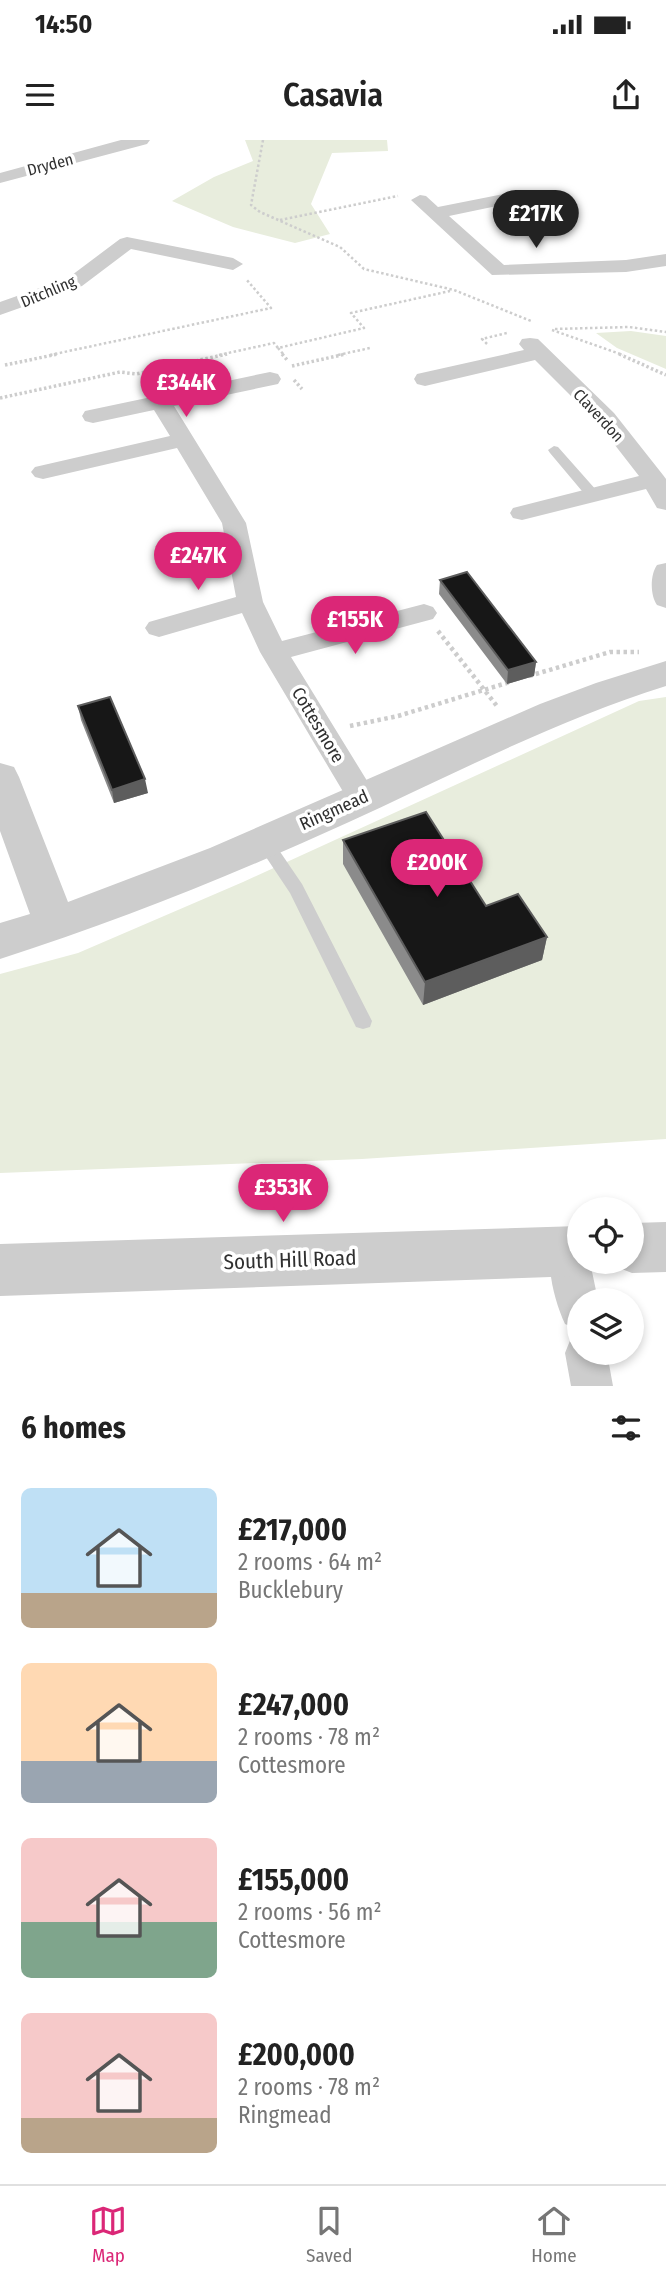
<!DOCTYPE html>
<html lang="en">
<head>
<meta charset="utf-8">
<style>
  body { margin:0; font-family:"Fira Sans Condensed",sans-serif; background:#f2f2f2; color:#222; height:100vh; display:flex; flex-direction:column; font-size:26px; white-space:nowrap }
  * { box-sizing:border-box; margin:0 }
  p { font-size:23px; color:#767676 }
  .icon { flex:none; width:38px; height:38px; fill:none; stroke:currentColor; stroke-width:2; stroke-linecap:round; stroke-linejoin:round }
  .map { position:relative; height:1246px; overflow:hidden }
  .sheet { display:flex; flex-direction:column; background:#fff; flex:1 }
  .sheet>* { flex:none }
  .buttons { position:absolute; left:567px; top:1057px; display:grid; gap:14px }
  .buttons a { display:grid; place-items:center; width:77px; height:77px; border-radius:50%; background:#fff; box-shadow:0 4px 10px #0003; font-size:35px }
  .price { position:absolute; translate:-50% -60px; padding:0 16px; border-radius:24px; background:#db2777; color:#fff; font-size:23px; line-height:46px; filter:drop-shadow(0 2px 4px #0008) }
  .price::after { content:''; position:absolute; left:50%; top:42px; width:21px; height:16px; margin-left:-10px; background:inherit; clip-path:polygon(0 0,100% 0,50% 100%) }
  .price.active { background:#222; color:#fff }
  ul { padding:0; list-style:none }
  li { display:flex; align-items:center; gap:21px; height:175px; padding:0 21px }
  li span { display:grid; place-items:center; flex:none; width:196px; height:140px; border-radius:10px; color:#555 }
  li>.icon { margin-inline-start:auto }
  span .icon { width:84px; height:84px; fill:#fffc; stroke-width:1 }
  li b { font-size:30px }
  h2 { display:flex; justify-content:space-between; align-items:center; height:84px; padding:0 21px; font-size:30px }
  .status { display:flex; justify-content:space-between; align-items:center; height:49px; padding:0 35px; background:#fff; direction:ltr }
  .status svg { height:19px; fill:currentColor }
  header { display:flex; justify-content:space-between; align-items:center; height:91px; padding:0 21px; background:#fff; font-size:32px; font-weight:600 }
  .dock { display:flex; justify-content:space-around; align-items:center; height:98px; border-top:2px solid #e0e0e0; background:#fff; font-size:19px; color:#767676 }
  .dock a { display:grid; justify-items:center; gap:4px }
  .dock .active { color:#db2777 }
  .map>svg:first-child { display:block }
  .green { fill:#e8eddd }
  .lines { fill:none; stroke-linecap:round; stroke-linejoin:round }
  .path-far2 { stroke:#cdcdcd; stroke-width:2.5; stroke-dasharray:2.5 2.5; stroke-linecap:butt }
  .path-far1 { stroke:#cdcdcd; stroke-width:3.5; stroke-dasharray:2.5 2.5; stroke-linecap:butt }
  .path { stroke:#cdcdcd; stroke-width:4.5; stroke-dasharray:3.5 3.5; stroke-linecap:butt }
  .service { fill:#cdcdcd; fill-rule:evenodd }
  .minor { fill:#cdcdcd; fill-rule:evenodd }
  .tertiary { fill:#cdcdcd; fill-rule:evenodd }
  .wall { fill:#8b8b8b }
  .shaded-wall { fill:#5d5d5d }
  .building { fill:#171717; stroke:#5d5d5d; stroke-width:2 }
  .labels { text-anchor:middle; stroke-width:7; stroke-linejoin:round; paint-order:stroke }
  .far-street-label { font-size:16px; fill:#303030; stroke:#fff }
  .street-label { font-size:18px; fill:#303030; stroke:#fff }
  .near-street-label { font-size:21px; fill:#303030; stroke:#fff }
</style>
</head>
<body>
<div class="status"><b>14:50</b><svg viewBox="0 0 49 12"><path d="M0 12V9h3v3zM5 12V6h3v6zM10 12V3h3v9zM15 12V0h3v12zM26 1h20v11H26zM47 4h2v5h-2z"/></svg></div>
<header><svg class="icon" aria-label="menu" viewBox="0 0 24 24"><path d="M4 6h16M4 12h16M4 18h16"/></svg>Casavia<svg class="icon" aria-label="share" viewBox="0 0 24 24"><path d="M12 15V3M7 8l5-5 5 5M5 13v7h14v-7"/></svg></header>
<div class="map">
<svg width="666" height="1246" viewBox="0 0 666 1246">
  <rect width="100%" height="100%" fill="#fff"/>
  <path class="green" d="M245 0H387L388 11 332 13 311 64 330 94 295 103 233 87 172 61 214 37 253 21Z
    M631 191 666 196V229L617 208 596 193Z
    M666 557V999L362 1019 0 1033V834L78 813 243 742 639 561Z"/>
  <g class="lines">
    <path class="path-far2" d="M263 0 251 65 260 72 340 107 364 129 454 150 531 181
      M280 80 398 56
      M555 189 629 187 666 192
      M552 190 623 215
      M487 204 482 199 507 193
      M278 208 284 215
      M50 215 271 168 246 139
      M219 215 274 203 278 208 364 188 351 173 450 151
      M338 215 370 208"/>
    <path class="path-far1" d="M282 214 288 221
      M619 214 666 235
      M5 225 58 214
      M292 226 346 214
      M294 240 302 249
      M0 258 120 232 136 234 227 214"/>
    <path class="path" d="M438 491 497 566
      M529 536 610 512H639
      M350 586 398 576 510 542"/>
    <path class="service" d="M554 306 558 307 597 351V357H587L550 313 548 310Z
      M264 696 270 697 302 744 372 881 370 887 363 889 356 887 290 753 256 702 258 697Z"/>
    <path class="minor" d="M121 0H150L147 4 0 43V33Z
      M519 51 525 52 528 56 525 60 449 76 504 125 626 120 666 114V126L626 132 492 135 411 60 420 55 426 56 438 67Z
      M127 97 233 118 243 124 233 130 131 109 82 146 0 175V162L68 138 120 99Z
      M530 198 538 199 614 273 663 335 666 339V370L657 368 646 349 522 380 513 378 510 373 513 368 639 336 597 282 535 220 425 246 417 244 414 239 417 234 524 210 519 204 522 199Z
      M270 232 278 234 281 239 278 244 174 266 246 383 263 462 282 501 424 464 433 467 437 473 433 479 291 517 377 657 373 665 362 668 351 665 260 512 242 473 159 497 149 494 145 488 149 482 236 457 222 383 177 308 43 339 35 337 31 332 35 327 170 296 154 270 93 283 85 281 82 276 85 271Z
      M666 423V468L657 465C650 455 650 435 657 425Z
      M568 1092 579 1096V1122H590L598 1160H579V1190L565 1184C554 1160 544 1122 554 1097Z
      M579 1195V1213H607L613 1246H571L565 1213 571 1198Z"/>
    <path class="tertiary" d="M666 521V546C557 580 454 634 349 682 235 734 119 781 0 819V783L30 774 0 691V623L14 627 19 637 68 762 210 708 540 564 596 543Z
      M666 1082V1132L632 1133 614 1126 612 1122H632V1083Z
      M579 1086V1122H600L597 1129 579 1136 0 1156V1104Z"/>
  </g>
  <path class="wall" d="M440 440 536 522 534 536 507 544 439 454Z
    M78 566 148 653 114 663 81 580Z
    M343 700 486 766 547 797 542 820 423 865 343 724Z"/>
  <path class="shaded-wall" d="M536 522 534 536 507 544 508 530Z
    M145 639 148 653 114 663 112 650Z
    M547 797 542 820 423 865 425 842Z"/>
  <path class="building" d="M467 432 536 522 508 530 440 440Z
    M110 557 145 639 112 650 78 566Z
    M426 672 486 766 518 754 547 797 425 842 343 700Z"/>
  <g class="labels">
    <g class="far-street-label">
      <text transform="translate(50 24) rotate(-15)" y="6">Dryden</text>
      <text transform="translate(48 151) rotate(-23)" y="6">Ditchling</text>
      <text transform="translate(599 275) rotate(47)" y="6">Claverdon</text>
    </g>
    <g class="street-label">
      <text transform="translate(318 585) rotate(59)" y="6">Cottesmore</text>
      <text transform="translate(334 670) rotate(-24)" y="6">Ringmead</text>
    </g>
    <g class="near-street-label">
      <text transform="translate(290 1120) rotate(-2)" y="7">South Hill Road</text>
    </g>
  </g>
</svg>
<div class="buttons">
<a><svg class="icon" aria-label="locate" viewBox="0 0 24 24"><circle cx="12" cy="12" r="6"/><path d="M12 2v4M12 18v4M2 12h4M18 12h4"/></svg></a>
<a><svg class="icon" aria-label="layers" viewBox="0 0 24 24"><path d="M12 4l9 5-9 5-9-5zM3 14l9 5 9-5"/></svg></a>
</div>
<b class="price active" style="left:536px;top:110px">£217K</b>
<b class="price" style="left:186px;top:279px">£344K</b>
<b class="price" style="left:198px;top:452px">£247K</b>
<b class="price" style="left:355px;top:516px">£155K</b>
<b class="price" style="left:437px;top:759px">£200K</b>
<b class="price" style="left:283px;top:1084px">£353K</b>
</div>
<section class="sheet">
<h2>6 homes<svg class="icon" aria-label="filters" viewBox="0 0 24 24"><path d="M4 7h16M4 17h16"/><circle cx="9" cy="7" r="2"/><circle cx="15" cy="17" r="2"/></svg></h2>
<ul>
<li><span style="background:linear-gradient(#bfe0f5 75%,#b9a48a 0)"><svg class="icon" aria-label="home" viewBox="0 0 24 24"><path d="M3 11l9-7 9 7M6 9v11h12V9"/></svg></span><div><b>£217,000</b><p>2 rooms · 64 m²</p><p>Bucklebury</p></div></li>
<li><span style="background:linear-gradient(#ffd9b3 70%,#9aa5b1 0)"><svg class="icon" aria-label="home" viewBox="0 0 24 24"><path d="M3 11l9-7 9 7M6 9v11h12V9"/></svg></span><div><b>£247,000</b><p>2 rooms · 78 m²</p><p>Cottesmore</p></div></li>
<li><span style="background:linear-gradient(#f6c9c9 60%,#7fa58c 0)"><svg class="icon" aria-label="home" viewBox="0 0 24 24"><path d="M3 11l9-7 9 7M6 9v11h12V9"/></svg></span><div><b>£155,000</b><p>2 rooms · 56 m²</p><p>Cottesmore</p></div></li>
<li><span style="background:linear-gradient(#f6c9c9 75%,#b9a48a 0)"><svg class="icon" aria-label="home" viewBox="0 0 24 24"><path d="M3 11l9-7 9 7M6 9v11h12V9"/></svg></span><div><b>£200,000</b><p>2 rooms · 78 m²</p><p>Ringmead</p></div></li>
</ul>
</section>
<nav class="dock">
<a class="active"><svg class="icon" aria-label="map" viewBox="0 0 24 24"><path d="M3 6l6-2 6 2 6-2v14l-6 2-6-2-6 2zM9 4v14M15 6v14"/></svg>Map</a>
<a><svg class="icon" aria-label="saved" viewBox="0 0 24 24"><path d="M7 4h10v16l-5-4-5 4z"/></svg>Saved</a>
<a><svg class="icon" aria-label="home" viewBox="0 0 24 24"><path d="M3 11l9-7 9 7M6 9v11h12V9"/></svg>Home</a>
</nav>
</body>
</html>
